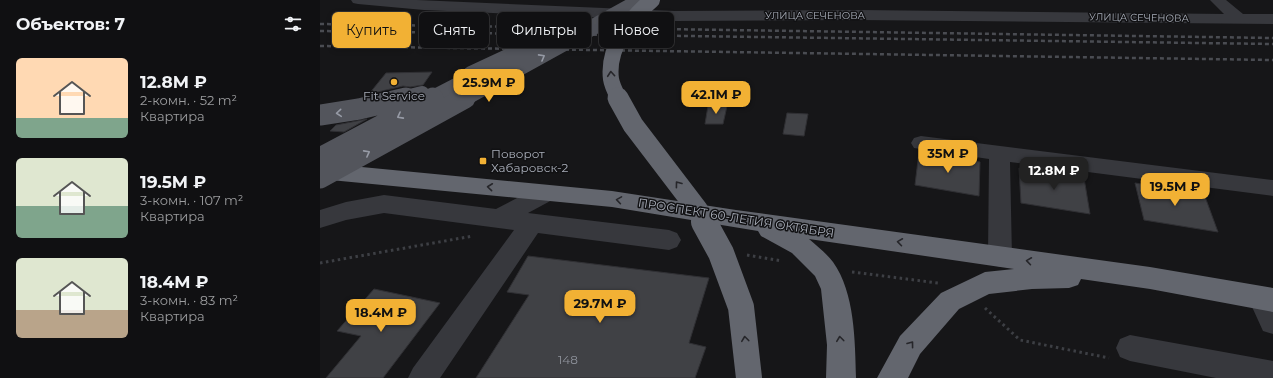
<!DOCTYPE html>
<html lang="ru">
<head>
<meta charset="utf-8">
<style>
  body { margin:0; font-family:Montserrat,sans-serif; background:#19191b; color:#f1f3f6; height:100vh; display:flex; flex-direction:column; font-size:15px; white-space:nowrap }
  * { box-sizing:border-box; margin:0 }
  p { font-size:13px; color:#9c9d9f }
  .icon { flex:none; width:22px; height:22px; fill:none; stroke:currentColor; stroke-width:2; stroke-linecap:round; stroke-linejoin:round }
  .map { position:relative; flex:1; overflow:hidden }
  .drawer { display:flex; flex-direction:column; background:#101012; width:320px }
  .drawer>* { flex:none }
  .hud { position:absolute; left:12px; top:12px; width:380px; height:36px; display:flex; gap:8px }
  .price { position:absolute; translate:-50% -34px; padding:0 9px; border-radius:8px; background:#f2b134; color:#111; font-size:13px; line-height:26px; filter:drop-shadow(0 1px 2px #0008) }
  .price::after { content:''; position:absolute; left:50%; top:24px; width:12px; height:9px; margin-left:-6px; background:inherit; clip-path:polygon(0 0,100% 0,50% 100%) }
  .price.current { background:#222; color:#fff }
  ul { padding:0; list-style:none }
  li { display:flex; align-items:center; gap:12px; height:100px; padding:0 16px }
  li span { display:grid; place-items:center; flex:none; width:112px; height:80px; border-radius:6px; color:#555 }
  li>.icon { margin-inline-start:auto }
  span .icon { width:48px; height:48px; fill:#fffc; stroke-width:1 }
  li b { font-size:17px }
  h2 { display:flex; justify-content:space-between; align-items:center; height:48px; padding:0 16px; font-size:17px }
  .chip { padding:0 14px; border-radius:6px; background:#101012; box-shadow:0 2px 6px #0003,0 0 0 1px #303032; font-size:14px; line-height:36px }
  .chip.current { background:#f2b134; color:#111 }
  main { display:flex; flex:1; min-height:0 }
  .map>svg:first-child { display:block }
  .building { fill:#404145; stroke:#303034 }
  .lines { fill:none; stroke-linecap:round; stroke-linejoin:round }
  .path { stroke:#3d3f44; stroke-width:3; stroke-dasharray:2.5 3.5; stroke-linecap:butt }
  .minor { fill:#37383d; fill-rule:evenodd }
  .highway { fill:#63666e; fill-rule:evenodd }
  .rail { stroke:#4a4c52; stroke-width:2.5; stroke-dasharray:4 3; stroke-linecap:butt }
  .major-bridge-far1 { stroke:#53555c; stroke-width:16 }
  .major-bridge { stroke:#53555c; stroke-width:21 }
  .highway-bridge-far2 { stroke:#63666e; stroke-width:16 }
  .highway-bridge-far1 { stroke:#63666e; stroke-width:21 }
  .highway-bridge { stroke:#63666e; stroke-width:26 }
  .oneway { stroke:#979ba6 }
  .oneway2 { stroke:#26262a }
  .poi-dot { fill:#f2b134; stroke:#111113; stroke-width:1.5 }
  .labels { text-anchor:middle; stroke-width:3; stroke-linejoin:round; paint-order:stroke }
  .far-street-label { font-size:10px; fill:#a8adb8; stroke:#111113 }
  .poi-label { font-size:12px; fill:#a8adb8; stroke:#111113 }
  .street-label { font-size:12px; fill:#a8adb8; stroke:#111113 }
  .near-number-label { font-size:12px; fill:#8e929b }
</style>
</head>
<body>
<main>
<section class="drawer">
<h2>Объектов: 7<svg class="icon" aria-label="filters" viewBox="0 0 24 24"><path d="M4 7h16M4 17h16"/><circle cx="9" cy="7" r="2"/><circle cx="15" cy="17" r="2"/></svg></h2>
<ul>
<li><span style="background:linear-gradient(#ffd9b3 75%,#7fa58c 0)"><svg class="icon" aria-label="home" viewBox="0 0 24 24"><path d="M3 11l9-7 9 7M6 9v11h12V9"/></svg></span><div><b>12.8M ₽</b><p>2-комн. · 52 m²</p><p>Квартира</p></div></li>
<li><span style="background:linear-gradient(#dfe7d0 60%,#7fa58c 0)"><svg class="icon" aria-label="home" viewBox="0 0 24 24"><path d="M3 11l9-7 9 7M6 9v11h12V9"/></svg></span><div><b>19.5M ₽</b><p>3-комн. · 107 m²</p><p>Квартира</p></div></li>
<li><span style="background:linear-gradient(#dfe7d0 65%,#b9a48a 0)"><svg class="icon" aria-label="home" viewBox="0 0 24 24"><path d="M3 11l9-7 9 7M6 9v11h12V9"/></svg></span><div><b>18.4M ₽</b><p>3-комн. · 83 m²</p><p>Квартира</p></div></li>
</ul>
</section>
<div class="map">
<svg width="953" height="378" viewBox="0 0 953 378">
  <rect width="100%" height="100%" fill="#161618"/>
  <path class="building" d="M112 72 103 85 90 87 83 86 49 94 66 73Z
    M388 106H407L403 124H385Z
    M467 113 488 114 484 136 463 134Z
    M47 119 24 132 10 131 16 125Z
    M599 152 660 162 659 196 595 185Z
    M699 168 764 178 770 214 701 203Z
    M815 183 884 194 898 232 824 220Z
    M208 256 389 278 369 343 386 347 375 378H156L209 295 187 292Z
    M54 289 120 303 63 378H6L41 336 17 331Z"/>
  <g class="lines">
    <path class="path" d="M427 255 462 261
      M0 263 153 236
      M532 272 618 283
      M665 308 700 340 789 358"/>
    <path class="minor" d="M31 0H97L355 11 539 10 904 14 890 0H906L923 14H953V24L539 20 355 21 104 10 38 4 33 3Z
      M601 136 953 180V196L690 162 692 257 689 264 680 267 671 264 668 257 669 159 594 148 591 143 594 138Z
      M226 185 234 187 237 193 234 199 208 213 349 230 357 233 361 240 357 247 349 250 218 233 120 378H88L93 368 194 230 64 213 26 220 0 228V210L26 202 64 195 176 209 218 187Z
      M941 286 950 290 953 295V334L943 331 928 298 932 290Z
      M810 335 953 361V378H896L810 361 800 357 796 348 800 339Z"/>
    <path class="highway" d="M0 163 292 191 416 210 830 267 953 288V312L830 289 761 279 758 285 749 288 712 289 669 294 639 309 600 354 588 378H557L580 336 621 293 665 272 694 269 489 239C497 246 507 254 513 262 535 293 535 341 536 378H506L507 345 501 289 495 276 472 253 441 236 438 231 292 207 0 179Z"/>
    <path class="rail" d="M0 24 953 38
      M0 31 953 44
      M0 46 953 60"/>
    <path class="major-bridge-far1" d="M151 74 226 39
      M82 99 102 94
      M111 99 165 71
      M143 99 322 0"/>
    <path class="major-bridge" d="M0 115 39 109 86 98
      M0 158 113 98
      M0 178 145 98"/>
    <path class="highway-bridge-far2" d="M299 99C296 93 292 86 291 79 287 48 309 19 332 0"/>
    <path class="highway-bridge-far1" d="M298 98 313 125 377 209 385 223"/>
    <path class="highway-bridge" d="M384 222 401 253 421 307 429 378"/>
  </g>
  <defs><path id="oneway-chevron" d="M-2-3.5L2.5 0L-2 3.5" fill="none" stroke-width="1.6" stroke-linecap="round" stroke-linejoin="round"/></defs>
  <g class="oneway">
    <use href="#oneway-chevron" transform="translate(222 57) rotate(-29)"/>
    <use href="#oneway-chevron" transform="translate(19 113) rotate(175)"/>
    <use href="#oneway-chevron" transform="translate(80 116) rotate(152)"/>
    <use href="#oneway-chevron" transform="translate(47 153) rotate(-28)"/>
  </g>
  <g class="oneway2">
    <use href="#oneway-chevron" transform="translate(291 74) rotate(-95)"/>
    <use href="#oneway-chevron" transform="translate(358 184) rotate(-127)"/>
    <use href="#oneway-chevron" transform="translate(170 187) rotate(-174)"/>
    <use href="#oneway-chevron" transform="translate(299 200) rotate(-171)"/>
    <use href="#oneway-chevron" transform="translate(580 242) rotate(-172)"/>
    <use href="#oneway-chevron" transform="translate(709 261) rotate(-172)"/>
    <use href="#oneway-chevron" transform="translate(425 339) rotate(-97)"/>
    <use href="#oneway-chevron" transform="translate(520 339) rotate(-97)"/>
    <use href="#oneway-chevron" transform="translate(591 344) rotate(-53)"/>
  </g>
  <g class="poi-dot">
    <circle cx="74" cy="82" r="4"/>
    <rect x="159" y="157" width="8" height="8" rx="2"/>
  </g>
  <g class="labels">
    <g class="far-street-label">
      <text x="495" y="19">УЛИЦА СЕЧЕНОВА</text>
      <text transform="translate(819 17) rotate(1)" y="4">УЛИЦА СЕЧЕНОВА</text>
    </g>
    <g class="poi-label">
      <text x="74" y="100">Fit Service</text>
      <text x="171" y="158" text-anchor="start">Поворот<tspan x="171" dy="14">Хабаровск-2</tspan></text>
    </g>
    <g class="street-label">
      <text transform="translate(416 218) rotate(9)" y="4">ПРОСПЕКТ 60-ЛЕТИЯ ОКТЯБРЯ</text>
    </g>
    <g class="near-number-label">
      <text x="248" y="364">148</text>
    </g>
  </g>
</svg>
<b class="price" style="left:169px;top:103px">25.9M ₽</b>
<b class="price" style="left:396px;top:115px">42.1M ₽</b>
<b class="price" style="left:628px;top:174px">35M ₽</b>
<b class="price current" style="left:734px;top:191px">12.8M ₽</b>
<b class="price" style="left:855px;top:207px">19.5M ₽</b>
<b class="price" style="left:280px;top:324px">29.7M ₽</b>
<b class="price" style="left:61px;top:333px">18.4M ₽</b>
<div class="hud">
<a class="chip current">Купить</a>
<a class="chip">Снять</a>
<a class="chip">Фильтры</a>
<a class="chip">Новое</a>
</div>
</div>
</main>
</body>
</html>
